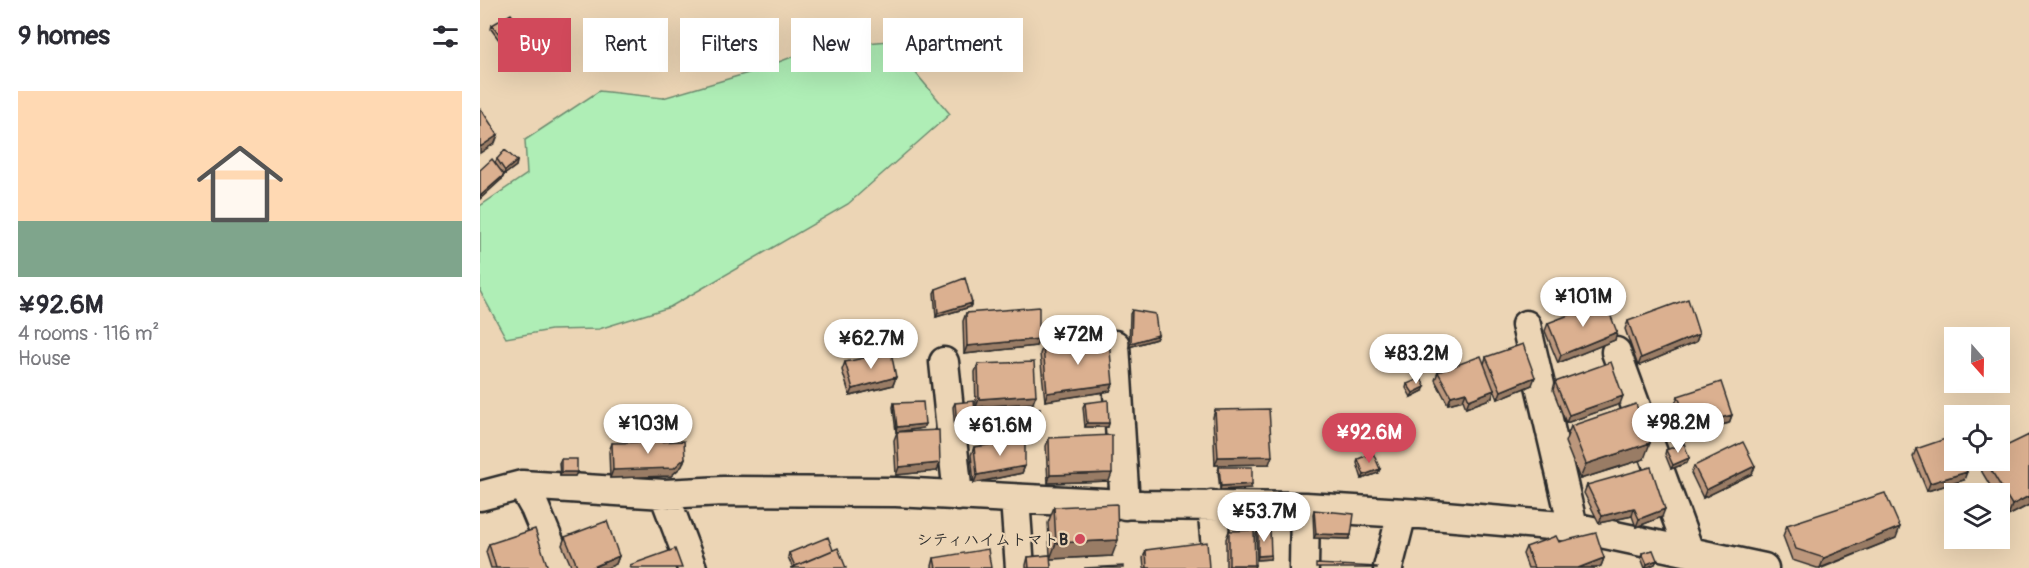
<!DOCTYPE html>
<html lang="en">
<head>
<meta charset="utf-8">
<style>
  body { margin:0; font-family:Pangolin,"Klee One",sans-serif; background:#f7f7f7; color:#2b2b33; height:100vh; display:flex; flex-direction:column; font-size:22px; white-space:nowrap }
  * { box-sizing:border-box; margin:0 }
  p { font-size:20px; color:#7c7c81 }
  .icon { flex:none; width:33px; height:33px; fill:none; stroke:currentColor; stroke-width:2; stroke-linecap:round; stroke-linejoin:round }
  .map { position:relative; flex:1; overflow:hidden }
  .side { display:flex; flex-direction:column; background:#fff; width:480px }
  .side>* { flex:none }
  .top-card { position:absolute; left:18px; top:18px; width:570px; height:54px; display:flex; gap:12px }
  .needle { width:39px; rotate:160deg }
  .buttons { position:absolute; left:1464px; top:327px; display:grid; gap:12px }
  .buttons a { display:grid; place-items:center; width:66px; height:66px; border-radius:0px; background:#fff; box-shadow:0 6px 24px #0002; font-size:30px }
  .price { position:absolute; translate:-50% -51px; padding:0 14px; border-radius:21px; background:#fff; color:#222; font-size:20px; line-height:39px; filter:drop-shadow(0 2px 3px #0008) }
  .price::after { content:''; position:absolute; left:50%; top:36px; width:18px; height:14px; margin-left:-9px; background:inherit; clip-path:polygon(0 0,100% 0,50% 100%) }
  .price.active { background:#d1495b; color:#fff }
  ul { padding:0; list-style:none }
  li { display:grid; align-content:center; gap:12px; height:318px; padding:0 18px }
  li+li { border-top:2px solid #e1e1e2 }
  li span { display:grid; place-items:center; height:186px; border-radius:0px; color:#555 }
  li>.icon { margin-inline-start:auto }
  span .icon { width:108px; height:108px; fill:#fffc; stroke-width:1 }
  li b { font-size:26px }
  h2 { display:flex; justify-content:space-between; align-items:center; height:72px; padding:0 18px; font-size:26px }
  .tag { padding:0 21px; border-radius:0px; background:#fff; box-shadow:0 6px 24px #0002; font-size:21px; line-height:54px }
  .tag.active { background:#d1495b; color:#fff }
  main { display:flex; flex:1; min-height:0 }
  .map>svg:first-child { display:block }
  .green { fill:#afeeb6; stroke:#6d8c70; stroke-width:1.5 }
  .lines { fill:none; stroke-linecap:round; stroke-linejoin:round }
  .street-casing { stroke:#2b2b2b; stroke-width:33 }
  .street { stroke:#ecd5b5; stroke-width:28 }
  .wall { fill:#bc977c; stroke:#2b2b2b; stroke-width:1.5 }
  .shaded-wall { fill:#997b65; stroke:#2b2b2b; stroke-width:1.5 }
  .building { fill:#dbb090; stroke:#2b2b2b; stroke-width:1.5 }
  .poi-dot { fill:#d1495b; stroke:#ecd5b5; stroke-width:2 }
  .labels { text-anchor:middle; stroke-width:4.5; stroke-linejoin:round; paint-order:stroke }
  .poi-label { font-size:16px; font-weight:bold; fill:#2b2b2b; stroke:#ecd5b5; text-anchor:end }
</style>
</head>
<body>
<main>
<section class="side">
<h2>9 homes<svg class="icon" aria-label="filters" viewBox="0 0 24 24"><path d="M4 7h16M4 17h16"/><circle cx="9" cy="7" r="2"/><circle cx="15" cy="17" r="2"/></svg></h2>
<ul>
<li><span style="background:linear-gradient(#ffd9b3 70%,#7fa58c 0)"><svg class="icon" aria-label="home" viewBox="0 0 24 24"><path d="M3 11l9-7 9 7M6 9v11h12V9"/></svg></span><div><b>¥92.6M</b><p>4 rooms · 116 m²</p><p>House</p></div></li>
</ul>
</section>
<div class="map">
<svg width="1549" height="568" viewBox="0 0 1549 568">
  <rect width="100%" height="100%" fill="#ecd5b5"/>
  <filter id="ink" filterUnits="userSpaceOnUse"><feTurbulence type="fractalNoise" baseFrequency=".0167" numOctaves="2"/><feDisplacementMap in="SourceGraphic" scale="12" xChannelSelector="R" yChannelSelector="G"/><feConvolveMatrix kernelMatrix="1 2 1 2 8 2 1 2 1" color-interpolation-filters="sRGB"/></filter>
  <g filter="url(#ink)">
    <path class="green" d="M409 41 470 114 368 204 190 307 119 329 71 330 26 338 0 291V206L47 174 45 140 119 91 183 98 275 71 338 47Z"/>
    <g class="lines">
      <defs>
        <path id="street" d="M1046 325 1093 527
          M635 345 645 505
          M1136 352 1209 551
          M464 362 478 496
          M42 485 55 508 80 568
          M184 494 212 568
          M0 496 42 485 184 494 243 491 416 492 662 505 825 507 941 514 1093 527 1284 568
          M535 499 540 568
          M732 505 738 568
          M824 568 825 507
          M908 568 922 513"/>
      </defs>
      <use href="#street" class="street-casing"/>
      <use href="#street" class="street"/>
    </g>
    <path class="wall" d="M12 25 41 27 39 31 22 44 11 29Z
      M17 159 37 161 36 166 24 175 22 179 15 163Z
      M456 289 492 303 490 307 456 317 454 293Z
      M652 310 678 335 676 339 649 347 650 314Z
      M486 313 559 339 556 346 484 354 483 321Z
      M1148 321 1219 334 1216 342 1158 366 1145 329Z
      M1068 323 1137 332 1135 340 1078 363 1065 331Z
      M563 346 633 384 630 391 565 401 560 354Z
      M1006 357 1052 385 1018 399 1014 390 1012 398 986 408 983 400 968 404 955 380 958 372 1004 364Z
      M365 362 416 377 413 385 370 396 362 370Z
      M498 364 553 403 496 407 495 372Z
      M1075 382 1140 404 1086 423 1073 390Z
      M927 384 943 391 931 397 926 388Z
      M1198 396 1252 415 1249 423 1206 434 1195 404Z
      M414 403 443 428 416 432 413 407Z
      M475 403 496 422 495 426 475 430 473 407Z
      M605 403 629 423 628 427H605L603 407Z
      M542 410 560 424 559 428H541V414Z
      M735 410 789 464 735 465 733 417Z
      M1091 426 1164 459 1100 479 1085 442Z
      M417 432 457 471 416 475 414 440Z
      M1549 435V505L1528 516 1520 501V494H1515L1499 467 1501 460H1520Z
      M569 438 629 481 568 483 566 446Z
      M132 443 205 458 202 466 191 476 130 478 129 451Z
      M494 447 545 466 542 473 494 483 491 455Z
      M1436 449 1484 480 1447 491 1433 457Z
      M1186 450 1209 458 1207 463 1191 469 1185 454Z
      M81 459 97 472 95 476H80L79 463Z
      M878 459 900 469 898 473 882 479 877 463Z
      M1214 466H1275L1272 474 1223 498 1211 473Z
      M739 467 771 488 740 490 738 471Z
      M1107 485 1182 517 1156 527 1152 516 1119 523 1104 493Z
      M574 507 632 556 570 559 571 568H546V565L548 557 570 555 568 523Z
      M834 510 871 535 869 539 834 538 833 514Z
      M1307 525 1416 538 1342 568H1337L1312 560 1303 536Z
      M778 530 790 559 777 560 776 534Z
      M749 531 775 565 774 568H746V539Z
      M85 537 139 556 136 564 127 568H92L82 545Z
      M1079 542 1124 558 1121 566 1116 568H1048L1043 554 1046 547Z
      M9 544 68 568H11L6 552Z
      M353 550 313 568 308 557 309 553Z
      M666 550 729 568H664L663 558Z
      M1162 553 1177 560 1175 564 1165 568 1161 558Z
      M454 558 511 568H452V566Z"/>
    <path class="shaded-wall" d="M41 27 39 31 22 44 24 40Z
      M18 135 15 143 0 153V147Z
      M37 161 36 166 24 175 25 171Z
      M24 175 22 179 0 199V196Z
      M492 303 490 307 456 317 458 313Z
      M1137 332 1135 340 1078 363 1081 355Z
      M1219 334 1216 342 1158 366 1161 358Z
      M678 335 676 339 649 347 651 343Z
      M559 339 556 346 484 354 487 346Z
      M416 377 413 385 370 396 373 389Z
      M1055 377 1052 385 1018 399 1021 391Z
      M633 384 630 391 565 401 567 393Z
      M945 387 943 391 931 397 933 393Z
      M1014 390 1012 398 986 408 989 400Z
      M986 392 983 400 968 404 971 396Z
      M556 395 553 403 496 407 499 399Z
      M1143 396 1140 404 1086 423 1089 415Z
      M1252 415 1249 423 1206 434 1209 426Z
      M496 422 495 426 475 430 477 425Z
      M607 423H629L628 427H605Z
      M445 424 443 428 416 432 417 427Z
      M542 424H560L559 428H541Z
      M1170 443 1164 459 1100 479 1106 464Z
      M792 456 789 464 735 465 738 457Z
      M205 458 202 466 191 476 130 478 133 470Z
      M1209 458 1207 463 1191 469 1193 465Z
      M460 463 457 471 416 475 419 467Z
      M545 466 542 473 494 483 497 475Z
      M1275 466 1272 474 1223 498 1226 490Z
      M900 469 898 473 882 479 884 475Z
      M81 472H97L95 476H80Z
      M1487 472 1484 480 1447 491 1450 483Z
      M632 473 629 481 568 483 570 475Z
      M772 484 771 488 740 490 741 486Z
      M1549 496V505L1528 516 1532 505Z
      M1154 508 1152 516 1119 523 1122 516Z
      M1185 509 1182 517 1156 527 1159 519Z
      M1420 527 1416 538 1340 568 1344 558Z
      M836 534 871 535 869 539 834 538Z
      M638 540 632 556 570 559 576 543Z
      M791 555 790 559 777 560 778 556Z
      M139 556 136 564 127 568H111Z
      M1124 558 1121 566 1116 568H1098Z
      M1177 560 1175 564 1166 568 1167 564Z
      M749 565H775L774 568H748Z"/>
    <path class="building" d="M31 14 41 27 24 40 12 25Z
      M1 109 18 135 0 147V110Z
      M25 150 37 161 25 171 17 159Z
      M12 159 24 175 0 196V170Z
      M485 278 492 303 458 313 456 289Z
      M1208 299 1219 334 1161 358 1148 321Z
      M1125 301 1137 332 1081 355 1068 323Z
      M559 307V339L487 346 486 313Z
      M652 310 675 314 678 335 651 343Z
      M629 340 633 384 567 393 563 346Z
      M1043 344 1055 377 1021 391 1006 357Z
      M411 352 416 377 373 389 365 362Z
      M1001 356 1014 390 989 400 986 392 971 396 958 372Z
      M554 362 556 395 499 399 498 364Z
      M1131 362 1143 396 1089 415 1075 382Z
      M941 378 945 387 933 393 927 384Z
      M1241 382 1252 415 1209 426 1198 396Z
      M628 400 629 423H607L605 403Z
      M494 401 496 422 477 425 475 403Z
      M443 402 445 424 417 427 414 403Z
      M1156 404 1170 443 1106 464 1091 426Z
      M560 408V424H542V410Z
      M789 409 792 456 738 457 735 410Z
      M459 430 460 463 419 467 417 432Z
      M632 435V473L570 475 569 438Z
      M1549 435V496L1532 505 1505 460H1520V449Z
      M1474 436V460H1482L1487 472 1450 483 1436 449Z
      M545 440V466L497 475 494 447Z
      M204 441 205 458 194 468 133 470 132 443Z
      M1263 442 1275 466 1226 490 1214 466Z
      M1204 443 1209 458 1193 465 1186 450Z
      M893 453 900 469 884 475 878 459Z
      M81 459H97V472H81Z
      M739 467H772V484L741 486Z
      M1171 467 1185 509 1159 519 1154 508 1122 516 1107 485Z
      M1405 493 1420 527 1344 558 1316 549 1307 525Z
      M637 504 638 540 576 543 574 507Z
      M834 510 874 514 871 535 836 534Z
      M127 521 139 556 111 568H98L85 537Z
      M55 529 68 568H16L9 544Z
      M790 529 791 555 778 556V530Z
      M774 530 775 565H749V531Z
      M1116 533 1124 558 1098 568H1054L1046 547 1076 536 1079 542Z
      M348 537 353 550 315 566 309 553Z
      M727 542 729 568H667L666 550Z
      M358 548 366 568H311Z
      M195 549 202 568H151L150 565Z
      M508 549 511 568H456L454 558Z
      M1173 550 1177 560 1167 564 1162 553Z
      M570 555 571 568H549L548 557Z
      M836 564 897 567V568H836Z
      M643 566V568H604Z"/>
  </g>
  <circle class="poi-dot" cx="600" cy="539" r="6"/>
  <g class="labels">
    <g class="poi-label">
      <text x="588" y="545">シティハイムトマトB</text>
    </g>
  </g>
</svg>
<div class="buttons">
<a><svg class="needle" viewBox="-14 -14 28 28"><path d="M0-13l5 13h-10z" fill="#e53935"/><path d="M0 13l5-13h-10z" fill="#7c7c81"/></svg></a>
<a><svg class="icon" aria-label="locate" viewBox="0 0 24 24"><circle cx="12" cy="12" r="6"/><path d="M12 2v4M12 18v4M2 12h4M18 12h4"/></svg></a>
<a><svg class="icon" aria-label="layers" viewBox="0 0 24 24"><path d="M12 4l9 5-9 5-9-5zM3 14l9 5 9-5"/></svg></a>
</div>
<b class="price" style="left:1103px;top:328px">¥101M</b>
<b class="price" style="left:598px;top:366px">¥72M</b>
<b class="price" style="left:391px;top:370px">¥62.7M</b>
<b class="price" style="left:936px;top:385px">¥83.2M</b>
<b class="price" style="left:1198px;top:454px">¥98.2M</b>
<b class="price" style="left:168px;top:455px">¥103M</b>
<b class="price" style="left:520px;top:457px">¥61.6M</b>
<b class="price active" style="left:889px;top:464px">¥92.6M</b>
<b class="price" style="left:784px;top:543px">¥53.7M</b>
<div class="top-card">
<a class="tag active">Buy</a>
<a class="tag">Rent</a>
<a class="tag">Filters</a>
<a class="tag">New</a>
<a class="tag">Apartment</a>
</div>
</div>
</main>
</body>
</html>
